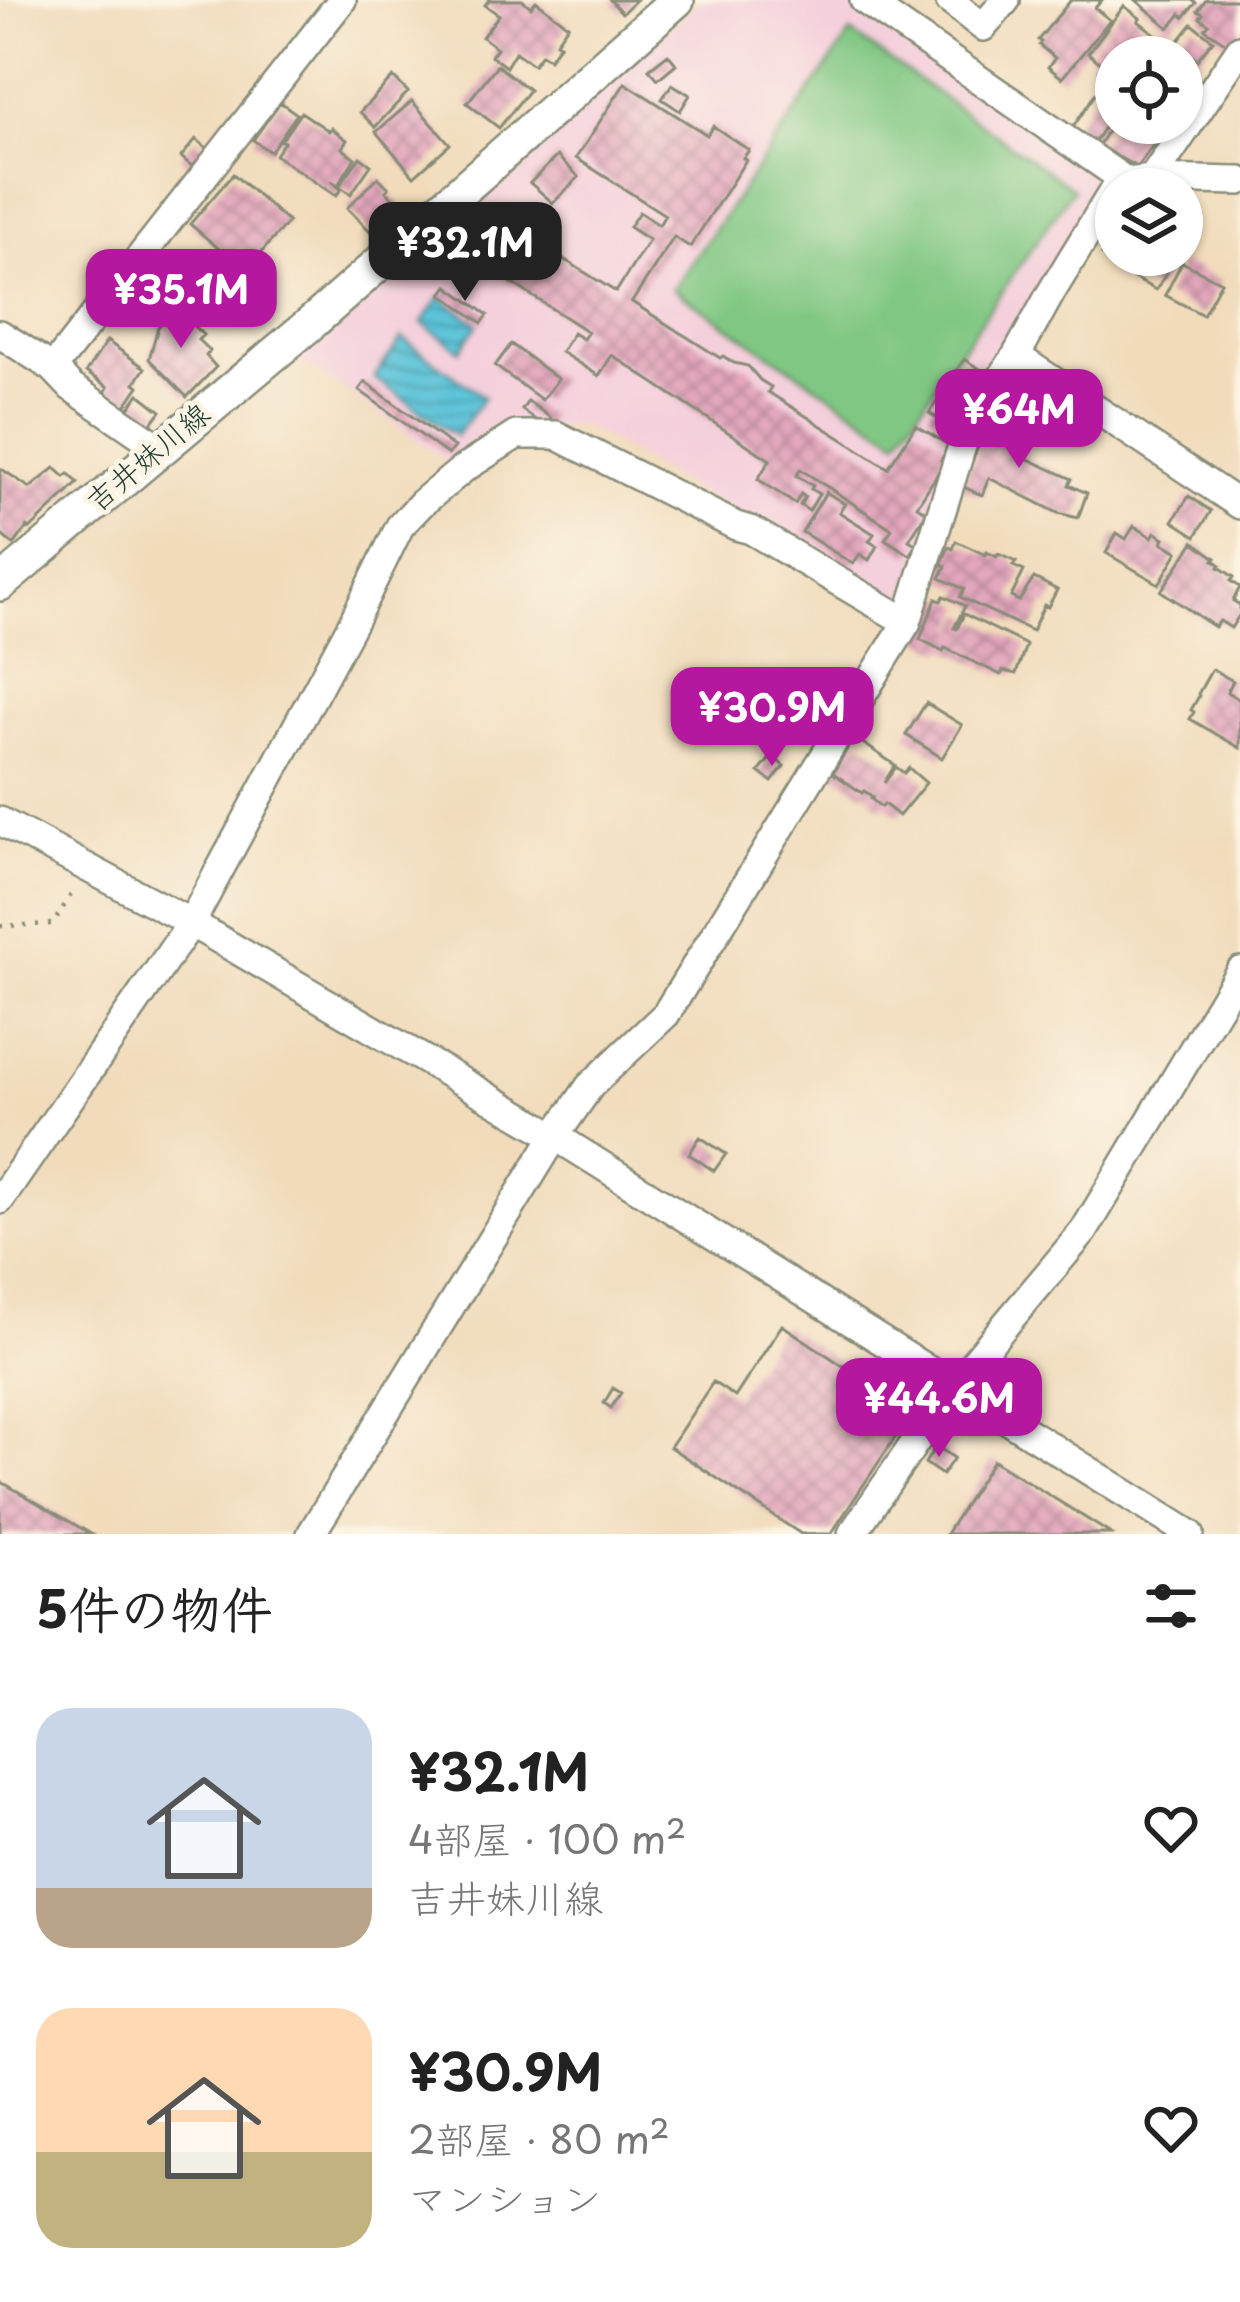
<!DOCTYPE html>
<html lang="ja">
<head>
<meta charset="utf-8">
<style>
  body { margin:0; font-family:"Playpen Sans","Klee One",sans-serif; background:#f2f2f2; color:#222; height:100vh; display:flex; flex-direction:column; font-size:45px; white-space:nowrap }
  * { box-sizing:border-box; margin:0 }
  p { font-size:39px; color:#767676 }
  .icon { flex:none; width:66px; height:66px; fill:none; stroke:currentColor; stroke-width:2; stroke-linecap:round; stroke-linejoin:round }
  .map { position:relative; height:1534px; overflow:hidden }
  .panel { display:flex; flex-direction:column; background:#fff; flex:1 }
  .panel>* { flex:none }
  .tools { position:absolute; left:1095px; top:36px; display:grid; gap:24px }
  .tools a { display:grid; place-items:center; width:108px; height:108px; border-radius:50%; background:#fff; box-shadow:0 3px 9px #0004; font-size:60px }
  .price { position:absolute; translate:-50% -102px; padding:0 27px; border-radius:24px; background:#b5179e; color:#fff; font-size:39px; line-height:78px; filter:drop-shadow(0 3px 6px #0008) }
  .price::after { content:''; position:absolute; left:50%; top:72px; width:36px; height:27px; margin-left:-18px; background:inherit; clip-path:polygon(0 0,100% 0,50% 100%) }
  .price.active { background:#222; color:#fff }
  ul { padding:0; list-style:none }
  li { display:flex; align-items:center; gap:36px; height:300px; padding:0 36px }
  li span { display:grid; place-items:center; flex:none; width:336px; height:240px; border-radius:36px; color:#555 }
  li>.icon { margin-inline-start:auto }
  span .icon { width:144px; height:144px; fill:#fffc; stroke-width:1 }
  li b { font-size:51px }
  h2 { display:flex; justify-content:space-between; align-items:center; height:144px; padding:0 36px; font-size:51px }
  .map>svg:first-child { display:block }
  .built { fill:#f4cfdc }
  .pitch { fill:#80c783; stroke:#50825c; stroke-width:3 }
  .water { fill:url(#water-rules); stroke:#3e8086; stroke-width:3 }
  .building { fill:url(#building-cross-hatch) }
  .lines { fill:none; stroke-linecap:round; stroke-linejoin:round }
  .minor-casing { stroke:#888c78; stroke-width:32 }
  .major-casing { stroke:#888c78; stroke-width:38 }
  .path { stroke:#888c78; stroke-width:4.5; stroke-dasharray:3 9; stroke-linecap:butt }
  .minor { stroke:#fff; stroke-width:27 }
  .major { stroke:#fff; stroke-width:33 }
  .labels { text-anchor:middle; stroke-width:10; stroke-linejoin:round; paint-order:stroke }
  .street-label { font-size:30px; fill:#1f3d34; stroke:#fcf5e5 }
</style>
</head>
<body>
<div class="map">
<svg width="1240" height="1534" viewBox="0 0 1240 1534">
  <defs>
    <pattern id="water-rules" width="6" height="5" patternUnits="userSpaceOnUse" patternTransform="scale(3)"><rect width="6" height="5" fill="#5dc4d9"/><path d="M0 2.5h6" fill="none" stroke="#4ca0b1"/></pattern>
    <pattern id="building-cross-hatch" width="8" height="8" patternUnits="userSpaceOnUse" patternTransform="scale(3)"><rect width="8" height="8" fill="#e4a7bd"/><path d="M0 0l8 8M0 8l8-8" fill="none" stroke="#b8899a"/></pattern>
  </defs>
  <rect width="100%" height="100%" fill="#fcf5e5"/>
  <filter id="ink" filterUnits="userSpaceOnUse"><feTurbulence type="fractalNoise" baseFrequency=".00833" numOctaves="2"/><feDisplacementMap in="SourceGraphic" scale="24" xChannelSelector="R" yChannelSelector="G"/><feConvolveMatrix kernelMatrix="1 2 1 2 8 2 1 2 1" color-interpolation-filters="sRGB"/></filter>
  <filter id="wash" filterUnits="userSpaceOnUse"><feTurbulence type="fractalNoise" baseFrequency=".004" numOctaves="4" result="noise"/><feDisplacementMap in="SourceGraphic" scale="48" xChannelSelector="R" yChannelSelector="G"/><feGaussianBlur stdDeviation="2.7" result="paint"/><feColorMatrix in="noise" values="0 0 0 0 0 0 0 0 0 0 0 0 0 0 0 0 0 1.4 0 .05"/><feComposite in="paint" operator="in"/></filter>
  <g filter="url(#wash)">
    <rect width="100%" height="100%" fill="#f1dbbb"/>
    <path class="built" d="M701 0H844L1090 172 1098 194 1020 318 955 430 907 598 883 599 582 425 505 432 455 466 298 358Z"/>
    <path class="pitch" d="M851 33 1073 189 898 440 673 289Z"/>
    <path class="water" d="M440 297 478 324 460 350 422 323Z
      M402 338 484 397 456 436 374 378Z"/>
    <g id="blocks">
      <path class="building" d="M489 0H522L531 7 536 1 568 25 556 42 560 44 549 59 541 54 533 65 515 52 506 67 491 56 497 48 482 37 499 15 485 5Z
        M610 0H636L622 13Z
        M1071 0H1102L1095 8 1110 20 1062 78 1048 67 1055 58 1039 45 1041 42 1038 40Z
        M1136 0H1192L1196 3 1184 17 1181 14 1169 28Z
        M1206 0H1240V39L1234 48 1205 29 1209 24 1200 18 1203 14 1198 11Z
        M1124 6 1140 18 1138 21 1166 42 1154 57H1116L1114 79 1099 69 1102 64 1088 53Z
        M1192 24 1213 40 1197 60 1176 44Z
        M1168 44 1190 61 1185 68 1200 80 1197 84 1200 87 1182 110V57H1158Z
        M668 54 676 64 658 79 649 69Z
        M497 65 529 90 499 128 467 103Z
        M393 77 408 92 375 127 360 112Z
        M625 83 707 135 713 126 749 150 743 158 746 160 690 247 674 237 632 302 720 358 723 356 734 363 748 366 760 380 771 387 768 392 888 468 916 425 950 446 941 460 945 462 917 506 927 512 909 540 917 545 910 555 885 539 892 529 800 469 797 476 813 486 811 489 819 494 809 511 800 505 805 497 801 494 795 504 758 479 770 460 612 355 599 376 561 352 573 333 583 339 588 332 495 272 518 235 536 246 538 243 616 292 649 240 629 227 639 212 659 225 665 215 576 158Z
        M672 84 690 95 680 111 662 99Z
        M1107 86 1116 92V109L1094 143 1072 129 1095 94 1100 98Z
        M412 101 450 144 414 176 376 132Z
        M280 102 297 114 270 152 253 140Z
        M301 112 329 131 331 128 347 140 342 148 355 158 338 185 331 181 341 189 336 196 275 155 284 142 281 141Z
        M1116 117V123H1146L1153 127 1149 133 1157 140 1137 167 1098 146Z
        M196 139 209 150 194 168 181 157Z
        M557 156 579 177 553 203 530 183Z
        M360 157 371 165 351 194 339 186Z
        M233 174 288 222 245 271 190 224Z
        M378 177 389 188 386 191 403 208 375 236 347 208Z
        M1116 222V255H1177L1156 290 1115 268 1117 264 1102 255 1104 251 1100 249Z
        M1182 262 1221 282 1203 315 1165 295Z
        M448 286 488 315 482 323 442 294Z
        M176 301 186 312 183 316 203 335 198 340 210 351 206 356 216 367 187 397 149 359 158 327 164 320 161 316Z
        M107 341 145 368 135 383 139 386 124 408 103 396 108 387 86 372Z
        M511 344 558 379 542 400 495 366Z
        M964 359 983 371 948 425 929 413Z
        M365 382 454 447 448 455 359 390Z
        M139 394 161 411 146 431 124 415Z
        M528 401 551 418 545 427 522 410Z
        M995 408 1018 418 1006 445 1027 454 1026 458 1072 479 1069 485 1087 493 1078 518 1058 513 989 478 982 495 961 486Z
        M0 468 30 488 55 468 65 477 69 474 78 483 30 529 27 527 14 545 0 534Z
        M826 492 845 504 839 512 874 534 869 541 877 546 869 560 860 554 853 564 802 532Z
        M1189 496 1211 511 1196 536 1173 521Z
        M1134 526 1152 537 1155 532 1164 538 1162 542 1178 552 1159 584 1106 553 1117 533 1126 539Z
        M956 541 986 555 987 552 997 557 998 554 1016 562 1013 566 1024 571 1011 597 1019 601 1034 578 1057 590 1048 607 1044 605 1032 631 960 597 964 589 940 578 946 566 941 564 949 547 953 549Z
        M1194 542 1216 558 1214 560 1221 565 1219 567 1234 577 1231 581 1240 587 1233 601 1240 605V614L1231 628 1220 621 1215 627 1161 591Z
        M944 596 965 606 954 628 957 629 964 614 1026 645 1016 674 1003 671 1001 675 945 648 943 651 920 639 936 599 941 601Z
        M1212 669 1233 681 1227 692 1240 700V748L1190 719 1194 712 1191 710 1199 696 1198 694Z
        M926 703 962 725 942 758 906 735Z
        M854 737 895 765 884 783 896 767 904 773 909 768 926 783 899 816 884 804 881 807 871 799 873 797 864 791 862 793 833 773Z
        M772 756 784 766 772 782 759 772Z
        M700 1137 726 1154 714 1171 689 1154Z
        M782 1325 912 1412 831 1534H801L670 1447 713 1382 735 1397Z
        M613 1388 621 1393 611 1408 604 1403Z
        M936 1446 954 1458 942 1475 925 1463Z
        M993 1460 1111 1534H946Z
        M0 1481 91 1534H0Z"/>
    </g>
  </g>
  <g filter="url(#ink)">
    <use href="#blocks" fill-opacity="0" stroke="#888c78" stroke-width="3"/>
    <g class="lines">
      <defs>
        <path id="minor" d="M864 0 1126 181
          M949 0 983 27 1006 0
          M1152 179 1240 49
          M0 334 53 368
          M1016 356 1240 505
          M160 448 71 387 53 368 342 0
          M0 821 191 923 555 1136 1190 1534
          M0 1200 191 923 353 622 400 526 422 503 463 469 516 435H556L736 526 751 530 907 622
          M311 1534 555 1136 590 1086 666 1014 907 622 967 430 1016 356 1052 291 1118 183 1152 179 1240 181
          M852 1534 954 1386 1084 1231 1240 971"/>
        <path id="major" d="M0 584 316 319 677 0"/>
      </defs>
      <use href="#minor" class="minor-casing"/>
      <use href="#major" class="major-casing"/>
      <path class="path" d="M0 926 53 924 75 888"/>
      <use href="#minor" class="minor"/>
      <use href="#major" class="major"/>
    </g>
  </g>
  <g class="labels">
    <g class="street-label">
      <text transform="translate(148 458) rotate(-40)" y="10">吉井妹川線</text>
    </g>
  </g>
</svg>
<div class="tools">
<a><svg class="icon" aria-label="locate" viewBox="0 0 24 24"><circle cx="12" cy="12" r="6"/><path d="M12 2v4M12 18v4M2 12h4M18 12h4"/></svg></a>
<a><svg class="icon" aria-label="layers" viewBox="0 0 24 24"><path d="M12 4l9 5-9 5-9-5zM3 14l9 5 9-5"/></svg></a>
</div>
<b class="price active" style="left:465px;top:304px">¥32.1M</b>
<b class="price" style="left:181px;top:351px">¥35.1M</b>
<b class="price" style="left:1019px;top:471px">¥64M</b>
<b class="price" style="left:772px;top:769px">¥30.9M</b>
<b class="price" style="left:939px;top:1460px">¥44.6M</b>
</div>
<section class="panel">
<h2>5件の物件<svg class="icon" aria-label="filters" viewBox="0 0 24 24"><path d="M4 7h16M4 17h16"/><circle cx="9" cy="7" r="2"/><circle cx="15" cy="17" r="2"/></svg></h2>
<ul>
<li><span style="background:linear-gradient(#c9d6e8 75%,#b9a48a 0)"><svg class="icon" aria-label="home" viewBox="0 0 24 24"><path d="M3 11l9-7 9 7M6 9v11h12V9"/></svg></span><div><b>¥32.1M</b><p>4部屋 · 100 m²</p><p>吉井妹川線</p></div><svg class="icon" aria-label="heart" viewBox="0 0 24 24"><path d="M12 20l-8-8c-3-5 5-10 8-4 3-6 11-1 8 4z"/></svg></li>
<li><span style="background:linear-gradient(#ffd9b3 60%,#c2b280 0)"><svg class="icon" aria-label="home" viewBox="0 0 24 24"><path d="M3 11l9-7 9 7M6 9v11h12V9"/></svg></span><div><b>¥30.9M</b><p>2部屋 · 80 m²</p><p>マンション</p></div><svg class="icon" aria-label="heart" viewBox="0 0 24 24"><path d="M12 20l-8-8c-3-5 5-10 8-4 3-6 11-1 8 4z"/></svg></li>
</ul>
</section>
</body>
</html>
